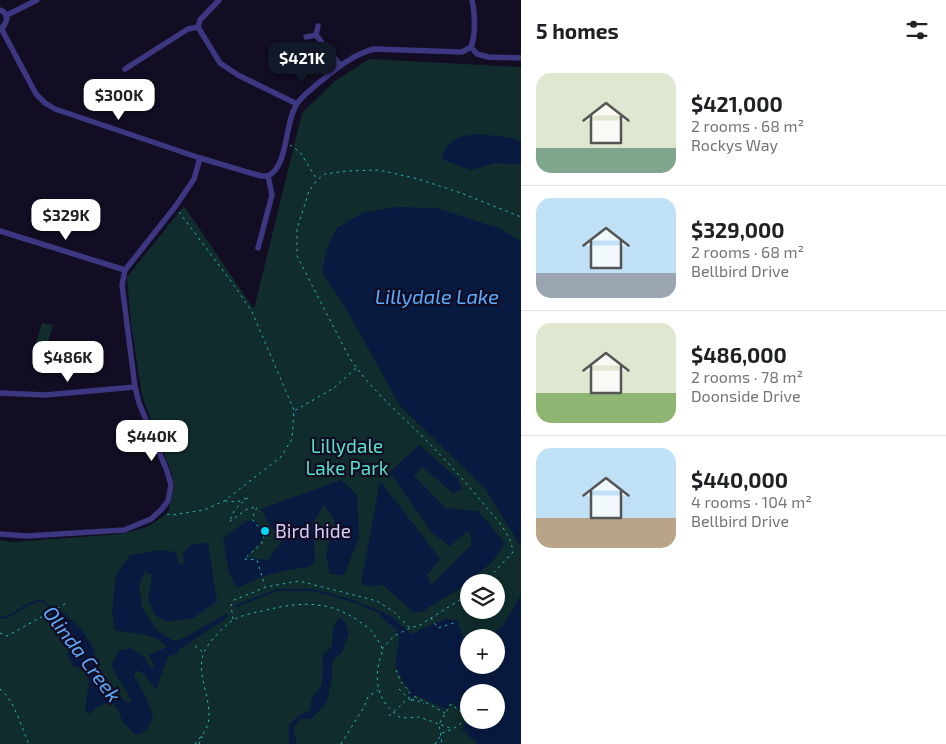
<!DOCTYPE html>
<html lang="en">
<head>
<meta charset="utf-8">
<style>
  body { margin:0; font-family:"Exo 2",sans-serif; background:#f2f2f2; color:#202124; height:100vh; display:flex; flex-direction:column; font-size:19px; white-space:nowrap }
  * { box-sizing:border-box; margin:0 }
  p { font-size:16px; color:#757577 }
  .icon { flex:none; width:28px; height:28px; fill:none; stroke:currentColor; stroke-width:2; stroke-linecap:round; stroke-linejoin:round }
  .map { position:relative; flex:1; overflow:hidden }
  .drawer { display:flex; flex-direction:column; background:#fff; width:425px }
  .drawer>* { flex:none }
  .fabs { position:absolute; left:460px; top:574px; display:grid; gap:10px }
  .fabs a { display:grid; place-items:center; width:45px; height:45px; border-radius:50%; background:#fff; box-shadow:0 2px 12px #0003; font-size:25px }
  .price { position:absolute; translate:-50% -42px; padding:0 11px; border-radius:10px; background:#fff; color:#222; font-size:16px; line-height:32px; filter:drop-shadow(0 1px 2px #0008) }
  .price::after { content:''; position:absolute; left:50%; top:30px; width:15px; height:11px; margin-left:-8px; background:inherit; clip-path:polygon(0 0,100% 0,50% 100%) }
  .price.active { background:#111827; color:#fff }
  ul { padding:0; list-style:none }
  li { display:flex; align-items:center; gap:15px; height:125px; padding:0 15px }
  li+li { border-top:1px solid #e0e0e0 }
  li span { display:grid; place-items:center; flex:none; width:140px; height:100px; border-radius:15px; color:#555 }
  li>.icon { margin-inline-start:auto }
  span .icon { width:60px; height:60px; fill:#fffc; stroke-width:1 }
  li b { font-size:21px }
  h2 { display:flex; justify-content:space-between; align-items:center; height:60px; padding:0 15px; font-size:21px }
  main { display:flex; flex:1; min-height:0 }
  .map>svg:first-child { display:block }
  .green { fill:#102c2d; fill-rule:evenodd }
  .water { fill:#081a40 }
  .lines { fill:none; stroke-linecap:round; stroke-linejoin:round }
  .stream { stroke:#081a40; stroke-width:2 }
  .path { stroke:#2cb6b4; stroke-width:1; stroke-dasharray:2.5 4; stroke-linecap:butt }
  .minor { stroke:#3d3782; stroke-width:5.5 }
  .poi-dot { fill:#00d5fa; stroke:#120d22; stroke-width:2 }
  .labels { text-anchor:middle; stroke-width:4.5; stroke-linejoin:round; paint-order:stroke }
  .park-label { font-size:19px; fill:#58e1c6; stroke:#120d22 }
  .poi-label { font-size:19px; fill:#d6cfff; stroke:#120d22; text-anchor:start }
  .water-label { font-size:20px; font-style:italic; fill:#5dacff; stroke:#120d22 }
</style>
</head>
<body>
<main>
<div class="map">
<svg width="521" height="744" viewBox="0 0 521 744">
  <rect width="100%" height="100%" fill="#120d22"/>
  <path class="green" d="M369 59 521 67V744H0V540L11 542 121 534 147 527 168 513 174 487 172 474 142 396 131 323 127 277 184 206 254 309 302 113 335 81ZM469 582H496V610H469ZM469 638H496V665H469ZM469 692H496V720H469Z
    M42 323 53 325 46 349 35 346Z"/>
  <path class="water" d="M477 134 506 137 521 141V164L495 163 471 170 444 160 442 155C452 137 457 137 477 134Z
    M395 207 436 208 501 229 521 242V547L485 488 400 406 347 310 322 272 327 248 337 228 362 213Z
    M419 445 458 479 462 489 453 493 422 467 414 476 445 508 478 511 505 543 493 561 457 590 421 612H413L382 584 374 587 361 584 380 481 440 559 427 575 431 585 472 544 469 530 450 546 432 533 390 472Z
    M341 480 357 495 359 538 344 575 330 574 326 554 335 521 324 505 313 522 315 562 309 567 287 570 261 577 237 588 229 572 223 539 246 521H255L264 531V536L247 558 268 560 282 541 269 524 261 509Z
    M208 543 217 601 192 619 166 621 156 616 148 600 152 575 145 571 139 585 142 607 156 630 174 641 184 638 227 613 228 617 180 649 177 654 168 656 156 690 144 674 136 670 134 676 145 695 153 716 147 730 136 735 123 722 116 707 110 702 98 706 89 714 85 711 89 682 85 670 73 666 67 654 72 646 49 610 54 605 81 628 93 648 97 666 124 701 131 703V699L111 666 119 651 131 648 144 656 151 669 154 666 149 655 167 647C155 632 133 634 115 630L112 611 116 575 130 555 161 550 175 552 180 566 184 562 183 553 192 544Z
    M521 594V744H478L462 729 464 725 470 720 474 721 496 720V692H469V696L466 697 467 700 462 707H458L451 702 447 709 415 695 412 698 408 695 411 691 404 684 395 665 399 643V637L396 629 380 616V611L392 617 411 634 445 619 457 620 463 638H469V665H496V638L471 637C505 635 506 620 521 594Z
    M339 618 345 621 349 634 342 652 332 662V678L327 702 311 719 302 718 293 728 297 744H289V725L297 717 310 710 311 700 322 685 323 654 332 646 333 628Z"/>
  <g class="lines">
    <path class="stream" d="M236 606 277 590H313L353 601 382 613
      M0 617 6 618 29 604 41 600 53 609"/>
    <path class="path" d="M290 145 300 152 316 178
      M179 212 236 288 252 312 294 410
      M225 501 237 502 249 497 235 509 229 522 247 509 257 507 252 519 261 530 264 538 262 543 244 559 257 560 265 586
      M167 514 172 515 204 510 224 501 281 457 292 439 294 411 334 388 356 368
      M485 582 513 552C511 534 497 520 486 507 465 481 442 456 419 433 394 409 368 386 349 357L297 256V229L309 191 317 180 325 174 347 171 379 170 418 179 461 193 521 217
      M431 618 438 628 457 622
      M233 619 231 605 234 600 266 587 299 581 377 601 394 612 410 628
      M0 633 7 636 65 604
      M195 646 204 653
      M382 649 394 636 410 628 420 625 469 594
      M396 670 401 682 410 692 406 696
      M0 689C15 701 21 727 29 744
      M399 689 412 702 414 699 424 704
      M411 701 414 696 445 713
      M461 710 469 700
      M389 716 411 696
      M442 733 453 729 468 718 451 704 439 724 452 729
      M195 744C202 736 210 726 209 714 209 691 192 665 209 644 216 635 224 626 233 620 242 615 253 613 262 611 298 602 328 599 360 622 366 626 373 631 376 638 378 640 381 645 382 648 383 652 380 658 379 662 374 686 380 704 401 718L419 717 439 724 442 744
      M199 744 202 736
      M341 744 364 707 368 697 378 690
      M435 744 440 737"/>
    <path class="minor" d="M219 0 200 20 198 27 220 63 238 75 297 104
      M0 10 4 12 7 19 4 26 0 28
      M7 15 37 0
      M1 28 36 94 45 103 55 109 200 158 261 176H268
      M316 35 340 65
      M306 37 316 35 318 26
      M471 47 477 54 488 57 521 58
      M471 47C476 33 475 14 472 0
      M125 69 188 29 198 27
      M0 231 125 270
      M258 248 272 195 268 176C289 165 284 123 297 104 302 96 310 91 316 85 335 70 351 55 374 49L462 52 471 47
      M0 393 45 395 135 387
      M0 534 26 536 124 530 151 519 161 510 168 501 171 485 167 471 139 403 135 387 122 285 125 270 175 207 194 179 200 158"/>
  </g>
  <circle class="poi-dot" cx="265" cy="531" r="5"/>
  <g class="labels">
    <g class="park-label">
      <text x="347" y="453">Lillydale<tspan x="347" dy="22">Lake Park</tspan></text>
    </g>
    <g class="poi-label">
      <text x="275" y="538">Bird hide</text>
    </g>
    <g class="water-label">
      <text x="437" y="304">Lillydale Lake</text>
      <text transform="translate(82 654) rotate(53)" y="7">Olinda Creek</text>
    </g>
  </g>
</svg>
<div class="fabs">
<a><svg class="icon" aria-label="layers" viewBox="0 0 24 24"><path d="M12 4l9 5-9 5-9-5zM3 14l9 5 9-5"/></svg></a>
<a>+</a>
<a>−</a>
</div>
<b class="price active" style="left:302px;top:84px">$421K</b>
<b class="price" style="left:119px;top:121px">$300K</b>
<b class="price" style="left:66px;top:241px">$329K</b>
<b class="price" style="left:68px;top:383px">$486K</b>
<b class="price" style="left:152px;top:462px">$440K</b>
</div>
<section class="drawer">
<h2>5 homes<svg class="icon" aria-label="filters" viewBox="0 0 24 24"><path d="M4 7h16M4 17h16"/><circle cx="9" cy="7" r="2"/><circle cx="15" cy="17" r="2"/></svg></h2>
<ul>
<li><span style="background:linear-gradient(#dfe7d0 75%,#7fa58c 0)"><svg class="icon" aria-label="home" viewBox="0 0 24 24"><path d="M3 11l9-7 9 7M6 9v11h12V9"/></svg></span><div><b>$421,000</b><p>2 rooms · 68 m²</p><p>Rockys Way</p></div></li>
<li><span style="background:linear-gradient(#bfe0f5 75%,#9aa5b1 0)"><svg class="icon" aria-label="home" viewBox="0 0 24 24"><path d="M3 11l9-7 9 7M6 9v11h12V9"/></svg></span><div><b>$329,000</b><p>2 rooms · 68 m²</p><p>Bellbird Drive</p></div></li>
<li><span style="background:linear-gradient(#dfe7d0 70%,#8fb573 0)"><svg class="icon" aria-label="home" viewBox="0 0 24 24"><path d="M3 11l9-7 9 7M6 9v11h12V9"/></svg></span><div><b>$486,000</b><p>2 rooms · 78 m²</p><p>Doonside Drive</p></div></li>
<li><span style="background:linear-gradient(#bfe0f5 70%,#b9a48a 0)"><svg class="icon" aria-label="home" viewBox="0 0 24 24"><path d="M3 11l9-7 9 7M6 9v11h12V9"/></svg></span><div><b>$440,000</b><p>4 rooms · 104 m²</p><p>Bellbird Drive</p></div></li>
</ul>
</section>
</main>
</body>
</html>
